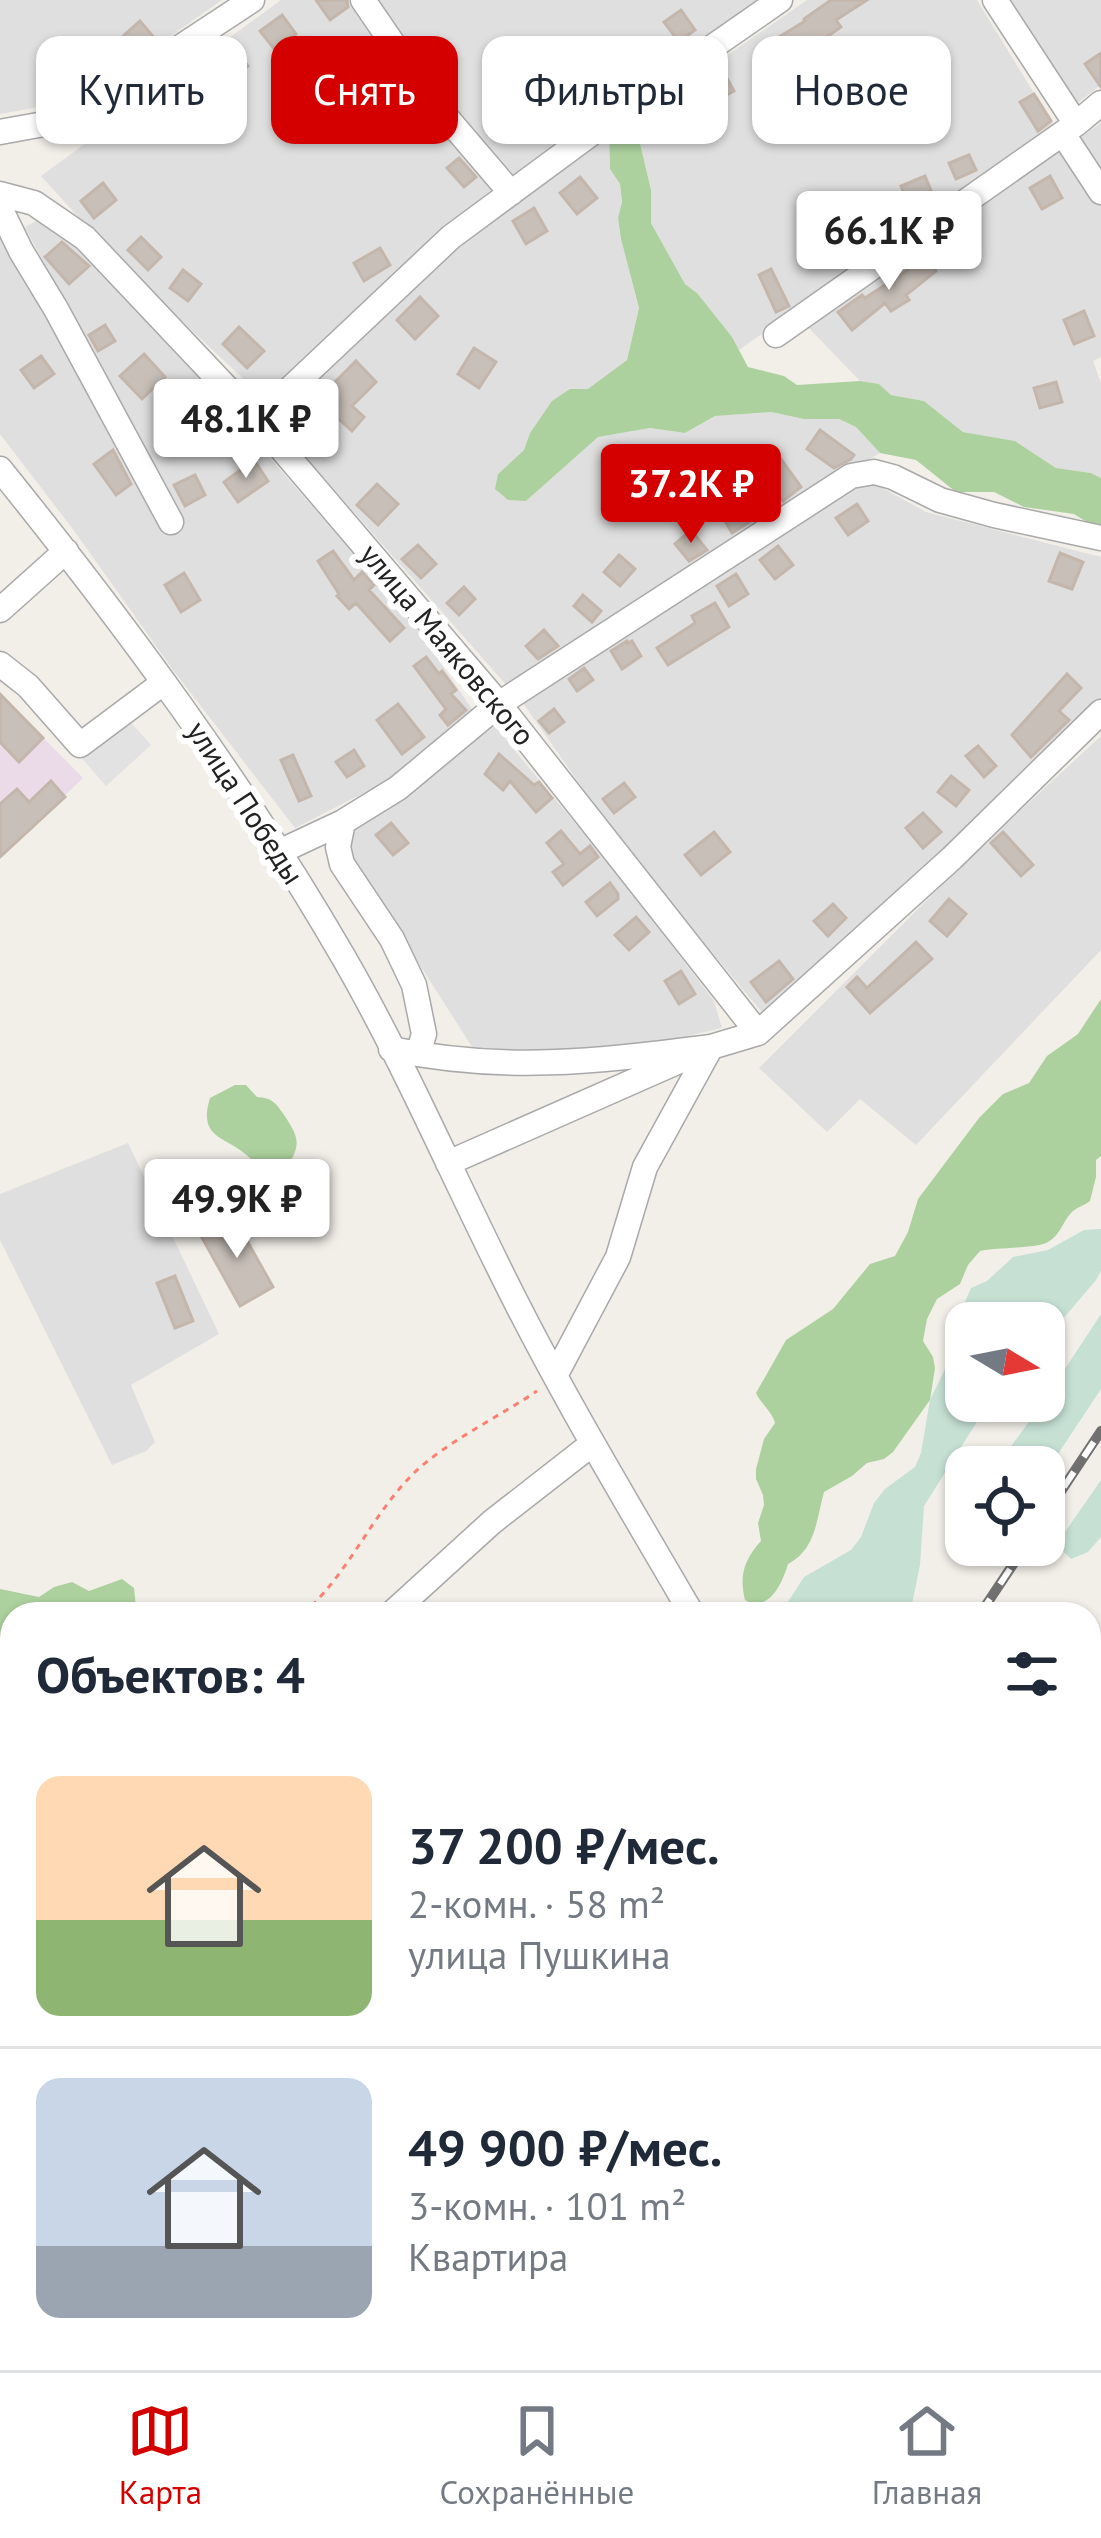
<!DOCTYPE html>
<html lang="ru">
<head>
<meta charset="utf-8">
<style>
  body { margin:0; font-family:"PT Sans",sans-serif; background:#f2f2f3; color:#1f2937; height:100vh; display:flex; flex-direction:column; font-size:45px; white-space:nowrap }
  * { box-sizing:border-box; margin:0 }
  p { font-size:39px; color:#747a83 }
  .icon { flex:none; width:66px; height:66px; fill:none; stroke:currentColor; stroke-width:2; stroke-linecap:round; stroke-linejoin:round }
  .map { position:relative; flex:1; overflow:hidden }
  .drawer { position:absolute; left:0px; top:1602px; width:1101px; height:768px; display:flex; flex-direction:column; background:#fff; border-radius:36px 36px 0 0; box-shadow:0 3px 9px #0004 }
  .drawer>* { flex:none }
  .top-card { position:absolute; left:36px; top:36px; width:1029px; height:108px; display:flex; gap:24px }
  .needle { width:78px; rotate:100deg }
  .fabs { position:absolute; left:945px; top:1302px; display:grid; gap:24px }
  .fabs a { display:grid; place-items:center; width:120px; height:120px; border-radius:24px; background:#fff; box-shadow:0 3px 9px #0004; font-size:60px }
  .price { position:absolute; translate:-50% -102px; padding:0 27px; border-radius:12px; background:#fff; color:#222; font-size:39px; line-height:78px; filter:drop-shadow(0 3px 6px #0008) }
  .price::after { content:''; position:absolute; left:50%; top:72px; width:36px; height:27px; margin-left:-18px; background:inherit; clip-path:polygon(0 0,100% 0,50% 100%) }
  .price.on { background:#d40000; color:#fff }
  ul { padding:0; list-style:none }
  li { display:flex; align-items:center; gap:36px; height:300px; padding:0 36px }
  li+li { border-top:3px solid #e0e1e3 }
  li span { display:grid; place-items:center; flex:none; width:336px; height:240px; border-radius:24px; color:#555 }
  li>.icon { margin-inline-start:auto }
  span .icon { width:144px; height:144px; fill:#fffc; stroke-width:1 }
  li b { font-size:51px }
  h2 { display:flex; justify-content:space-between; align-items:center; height:144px; padding:0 36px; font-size:51px }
  .tag { padding:0 42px; border-radius:24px; background:#fff; box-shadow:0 3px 9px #0004; font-size:42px; line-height:108px }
  .tag.on { background:#d40000; color:#fff }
  .dock { display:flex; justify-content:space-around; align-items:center; height:168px; border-top:3px solid #e0e1e3; background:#fff; font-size:33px; color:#747a83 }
  .dock a { display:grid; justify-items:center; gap:6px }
  .dock .on { color:#d40000 }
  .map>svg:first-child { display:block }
  .residential { fill:#e0dfdf }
  .industrial { fill:#ebdbe8 }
  .forest { fill:#add19e }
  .wetland { fill:#c6e0d4 }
  .parking { fill:#e2e2e2 }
  .water { fill:#aad3df }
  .building { fill:#c7bfb8; stroke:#c4b6ab; stroke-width:3 }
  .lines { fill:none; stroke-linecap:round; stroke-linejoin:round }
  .minor-casing { stroke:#a9a9a9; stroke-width:27 }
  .path { stroke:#fa8072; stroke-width:3; stroke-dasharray:6 6; stroke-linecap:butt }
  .minor { stroke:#fff; stroke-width:24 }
  .rail-casing { stroke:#707070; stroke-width:10 }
  .rail { stroke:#fff; stroke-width:6; stroke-dasharray:18; stroke-linecap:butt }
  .labels { text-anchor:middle; stroke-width:12; stroke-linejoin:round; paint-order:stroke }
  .street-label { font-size:30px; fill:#222; stroke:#fff }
</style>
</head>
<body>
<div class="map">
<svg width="1101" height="2370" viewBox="0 0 1101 2370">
  <rect width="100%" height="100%" fill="#f2efe9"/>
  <path class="residential" d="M0 0H222L124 69 55 104 0 114Z
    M281 0H759L560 144 411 259 263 397 123 266 41 176Z
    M807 0H977L1054 126 739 350 697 293 685 284 651 223V190L638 135 625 126Z
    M1009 0H1101V85L1076 104Z
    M1101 123V357L1093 361 1101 383V478L1091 473 1056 468 1015 441 963 432 924 401 891 395 879 384 860 381 806 325Z
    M609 134 610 169 620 184 622 202 618 219 621 239 639 308 627 360 588 390 570 389 530 433 524 450 498 474 526 501 597 437 650 428 685 433 715 416 771 412 804 419H839L856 427 880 453 799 501 508 687 280 428 339 356 443 256Z
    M45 216 104 269 354 554 420 633 472 709 395 777 295 828 173 670 75 532 0 434V237L65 344 170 534 182 529 25 227Z
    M868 480 926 512 1101 557V700L1046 756 765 1016 617 838 521 700Z
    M493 724 613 869 714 1001 722 1028 650 1045 478 1056 346 850V832Z
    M1101 736V950L916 1145 860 1099 827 1132 759 1068 971 856Z
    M128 1143 219 1334 131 1385 155 1442 146 1451 112 1465 0 1240V1194Z"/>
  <path class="industrial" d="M0 694 83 778 0 857Z"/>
  <path class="forest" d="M625 126 638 135 651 190V223L685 284 697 293 732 337 748 367 784 376 797 385 860 381 879 384 891 395 924 401 963 432 1015 441 1056 468 1091 473 1101 478V531L1074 514 1024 507 994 492H956L916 460 880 453 856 427 839 419H804L771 412 715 416 685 433 650 428 598 437 526 501 508 500 495 489 498 474 524 450 530 433 552 401 570 389H588L627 360 639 308 621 239 618 218 622 202 620 184 610 169 609 134Z
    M1101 999V1156L1096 1160V1177L1090 1201C1085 1205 1078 1207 1073 1211 1063 1220 1061 1235 1048 1242 1036 1249 997 1247 980 1251L968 1265 960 1284 937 1299 927 1319 923 1341 933 1357 935 1368 930 1400 893 1452 884 1459 867 1463 852 1476 824 1492C816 1521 816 1549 788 1564 782 1584 769 1613 745 1600 739 1575 744 1560 761 1541L758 1523 764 1505 763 1495 756 1479V1469L764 1439 775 1423C772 1411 761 1404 756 1393L786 1340 833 1309 870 1264 895 1256 908 1232 918 1199 979 1118 1003 1094 1029 1083 1047 1056 1078 1034Z
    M235 1085H246L257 1097C271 1098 274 1101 282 1112 301 1140 302 1145 282 1175L265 1176C259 1169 252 1159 244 1153 223 1136 198 1137 210 1098Z
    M122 1579 134 1588 136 1607 123 1614H12V1646L0 1645V1589L39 1597 54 1587 72 1582 89 1591Z
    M272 2358H320L315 2370H268Z"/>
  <path class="wetland" d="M1101 1229V1271L1096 1280 1062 1320 1046 1325 1044 1331V1323H966V1401H998L985 1409 924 1506 920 1565 910 1614H780L804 1577 851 1550 861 1537 874 1503 885 1489 915 1467 921 1453 930 1400 948 1363 954 1327 971 1288 987 1281 1013 1257 1048 1250 1084 1230Z
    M1101 1314V1389L1044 1475V1467H996L1044 1401Z
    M1101 1480V1537L1088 1552 1071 1559 1059 1548 1065 1532Z
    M1101 2014V2253L1089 2257V2024Z
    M440 2358H475L492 2370H385L394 2363 430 2364Z
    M942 2358H1021L1024 2370H941Z"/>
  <path class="parking" d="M125 716 151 745 106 786 80 756Z"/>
  <path class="water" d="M0 1753 12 1765V1883L0 1881Z"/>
  <path class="building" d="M316 0H347L348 7 330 20Z
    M831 0H867L836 20 841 27 800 56 801 58 778 72 763 47 805 21 804 19Z
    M681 10 695 30 679 42 664 22Z
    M282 15 296 34 275 50 260 31Z
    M140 21 156 40 135 57 120 39Z
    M233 48 248 66 229 82 214 63Z
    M1101 53V87L1085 64Z
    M71 57 82 80 52 95 41 72Z
    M383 59 396 78 379 90 366 72Z
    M724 73 734 91 714 102 705 84Z
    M194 81 207 99 187 114 174 96Z
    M602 81 613 97 597 109 586 92Z
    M554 93 571 114 554 127 537 106Z
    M1034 94 1051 121 1038 131 1020 102Z
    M683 116 690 130 664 142 657 128Z
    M969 155 976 170 956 179 949 163Z
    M459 158 476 177 464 187 447 168Z
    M925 176 934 198 910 208 901 186Z
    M1050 176 1062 198 1042 209 1030 188Z
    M580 177 597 198 577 214 560 193Z
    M103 183 116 200 94 218 81 201Z
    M883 204 897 222 884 233 835 259 824 239 849 226 851 229Z
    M534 208 547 231 526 244 513 221Z
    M968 222 980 243 963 253 951 232Z
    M141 237 161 257 148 270 128 250Z
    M62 242 89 266 69 284 45 257Z
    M380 248 390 265 364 281 354 263Z
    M922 253 936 271 906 295 909 300 891 311 885 303 852 330 838 312 862 295 865 298 908 270 905 266Z
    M771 269 789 306 776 312 759 275Z
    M183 270 201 284 188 301 170 288Z
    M420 297 438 316 415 339 397 320Z
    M1084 311 1094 336 1074 344 1064 320Z
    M105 325 115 341 98 351 89 335Z
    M239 327 264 351 247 368 223 344Z
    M474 348 496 362 479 388 458 374Z
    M144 354 165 377 142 399 120 376Z
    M41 356 54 374 34 388 21 370Z
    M356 361 376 382 352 406 364 417 352 431 315 397 326 384 330 387Z
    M1056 382 1062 402 1040 408 1034 388Z
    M196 390 216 409 196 430 176 412Z
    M820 430 854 455 851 459 834 468 807 449Z
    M113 450 131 484 116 495 94 464Z
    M778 455 801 487 783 501 760 468Z
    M254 460 268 481 238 502 224 482Z
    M195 475 205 495 185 506 174 485Z
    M377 484 398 504 378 525 357 505Z
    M745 503 754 519 732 533 722 516Z
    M857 504 868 521 848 535 836 518Z
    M691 530 707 550 689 561 675 544Z
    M418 545 436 564 421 578 402 559Z
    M778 546 793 565 775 579 760 560Z
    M333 551 354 580 362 572 374 585 369 590 404 628 390 641 356 603 349 609 337 596 339 594 318 561Z
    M1060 553 1083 562 1072 589 1049 581Z
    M619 555 635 569 620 586 604 572Z
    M184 573 200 600 181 612 165 585Z
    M736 574 748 594 729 606 717 586Z
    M464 587 475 599 459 615 447 603Z
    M583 595 601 611 592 622 574 606Z
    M715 603 729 627 668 665 657 648 695 623 692 616Z
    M544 630 558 646 538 659 526 646Z
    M627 641 628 643 632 641 641 656 622 669 611 651Z
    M426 657 439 674 442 671 456 690 451 694 466 710 448 725 440 715 446 709 414 666Z
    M584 668 593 680 577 691 569 679Z
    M1067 674 1081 688 1059 711 1069 720 1031 757 1012 735Z
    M0 694 43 738 19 762 0 742Z
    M398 704 424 737 402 754 377 720Z
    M554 709 564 722 549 733 539 721Z
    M978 746 996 766 984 777 966 756Z
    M354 750 364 766 347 777 336 762Z
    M499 754 534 785 539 782 552 798 536 812 510 781 503 790 485 774Z
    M293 755 311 796 299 801 281 760Z
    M951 776 969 790 956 806 938 792Z
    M51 781 65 797 0 857V804L17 789 29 802Z
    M624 783 635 797 614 813 603 799Z
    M923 813 941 832 923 848 906 828Z
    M391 823 408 843 393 855 376 835Z
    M561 831 580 854 590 846 598 857 563 885 553 872 564 864 547 843Z
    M714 832 730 852 701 875 685 855Z
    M1003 832 1033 865 1021 876 991 843Z
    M610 883 618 894V899L597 916 586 902Z
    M949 899 966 914 947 936 930 921Z
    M833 904 846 918 828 936 814 921Z
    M636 917 649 932 629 950 615 935Z
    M916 942 932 959 870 1013 847 987 857 977 867 988Z
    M779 961 793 979 766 1002 751 982Z
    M681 971 695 994 679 1004 665 981Z
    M233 1216 273 1287 240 1306 200 1234Z
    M175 1276 193 1321 175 1328 157 1283Z"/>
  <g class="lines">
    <defs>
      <path id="minor" d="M363 0 430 98 511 193
        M995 0 1076 124
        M0 132 55 122 82 112 252 0
        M1063 134 1101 192
        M0 194 34 203 85 238 257 420 499 704 758 1033
        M0 208 21 251 56 309 171 522
        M776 335 1076 124 1101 103
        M257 420 451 237 642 96 780 0
        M0 469C125 624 244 785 344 958 401 1057 447 1163 498 1266 556 1385 625 1499 692 1614
        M0 610 66 551
        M0 664 28 686 80 745 163 683
        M343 822 338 847 342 864 392 939 414 985 424 1034 420 1047 414 1053
        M279 852 343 822 398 788 499 704 851 476 874 472 893 477 940 500 994 515 1101 538
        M391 1049C506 1073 598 1061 711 1047L645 1167 618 1257 556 1374
        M448 1163 711 1047 758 1033 952 858 1101 712
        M391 1614 492 1522 592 1444
        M1089 1964 1101 1952
        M0 2070 12 2074
        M0 2126 12 2109
        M1089 2333 1101 2329
        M1089 2348 1101 2368"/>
    </defs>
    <use href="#minor" class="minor-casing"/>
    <path class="path" d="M303 1614C350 1572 370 1517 413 1474 443 1444 500 1416 537 1391
      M12 2173C6 2214 4 2252 12 2293
      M5 2370 12 2330
      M30 2370 35 2358"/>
    <use href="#minor" class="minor"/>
    <defs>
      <path id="rail" d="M1044 1517 1101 1431
        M980 1614 1026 1545
        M603 2370 604 2358"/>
    </defs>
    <use href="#rail" class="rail-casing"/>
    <use href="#rail" class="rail"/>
  </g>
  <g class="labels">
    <g class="street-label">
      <text transform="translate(447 645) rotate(50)" y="10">улица Маяковского</text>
      <text transform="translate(245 803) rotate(57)" y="10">улица Победы</text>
    </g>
  </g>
</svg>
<div class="fabs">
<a><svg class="needle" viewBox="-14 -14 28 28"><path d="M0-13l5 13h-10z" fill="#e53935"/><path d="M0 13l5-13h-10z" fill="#747a83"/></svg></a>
<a><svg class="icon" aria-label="locate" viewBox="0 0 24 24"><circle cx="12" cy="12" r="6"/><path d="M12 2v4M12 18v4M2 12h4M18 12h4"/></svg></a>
</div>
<b class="price" style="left:889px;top:293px">66.1K ₽</b>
<b class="price" style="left:246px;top:481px">48.1K ₽</b>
<b class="price on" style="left:691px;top:546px">37.2K ₽</b>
<b class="price" style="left:237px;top:1261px">49.9K ₽</b>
<div class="top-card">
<a class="tag">Купить</a>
<a class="tag on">Снять</a>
<a class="tag">Фильтры</a>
<a class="tag">Новое</a>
</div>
<section class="drawer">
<h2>Объектов: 4<svg class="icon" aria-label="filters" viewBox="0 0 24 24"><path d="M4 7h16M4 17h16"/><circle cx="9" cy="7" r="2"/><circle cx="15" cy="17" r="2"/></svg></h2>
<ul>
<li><span style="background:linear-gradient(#ffd9b3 60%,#8fb573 0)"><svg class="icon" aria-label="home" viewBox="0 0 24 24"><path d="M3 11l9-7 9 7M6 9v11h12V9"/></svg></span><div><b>37 200 ₽/мес.</b><p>2-комн. · 58 m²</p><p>улица Пушкина</p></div></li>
<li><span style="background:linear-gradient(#c9d6e8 70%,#9aa5b1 0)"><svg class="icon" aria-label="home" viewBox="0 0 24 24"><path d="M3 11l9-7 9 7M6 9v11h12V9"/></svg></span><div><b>49 900 ₽/мес.</b><p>3-комн. · 101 m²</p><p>Квартира</p></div></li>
</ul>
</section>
</div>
<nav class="dock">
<a class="on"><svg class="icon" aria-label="map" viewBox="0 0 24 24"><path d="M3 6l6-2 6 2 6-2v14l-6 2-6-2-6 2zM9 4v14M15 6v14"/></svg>Карта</a>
<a><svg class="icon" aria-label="saved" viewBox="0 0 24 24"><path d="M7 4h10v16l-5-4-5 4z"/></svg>Сохранённые</a>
<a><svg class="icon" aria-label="home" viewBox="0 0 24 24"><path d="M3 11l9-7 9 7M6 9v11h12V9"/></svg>Главная</a>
</nav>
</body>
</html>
